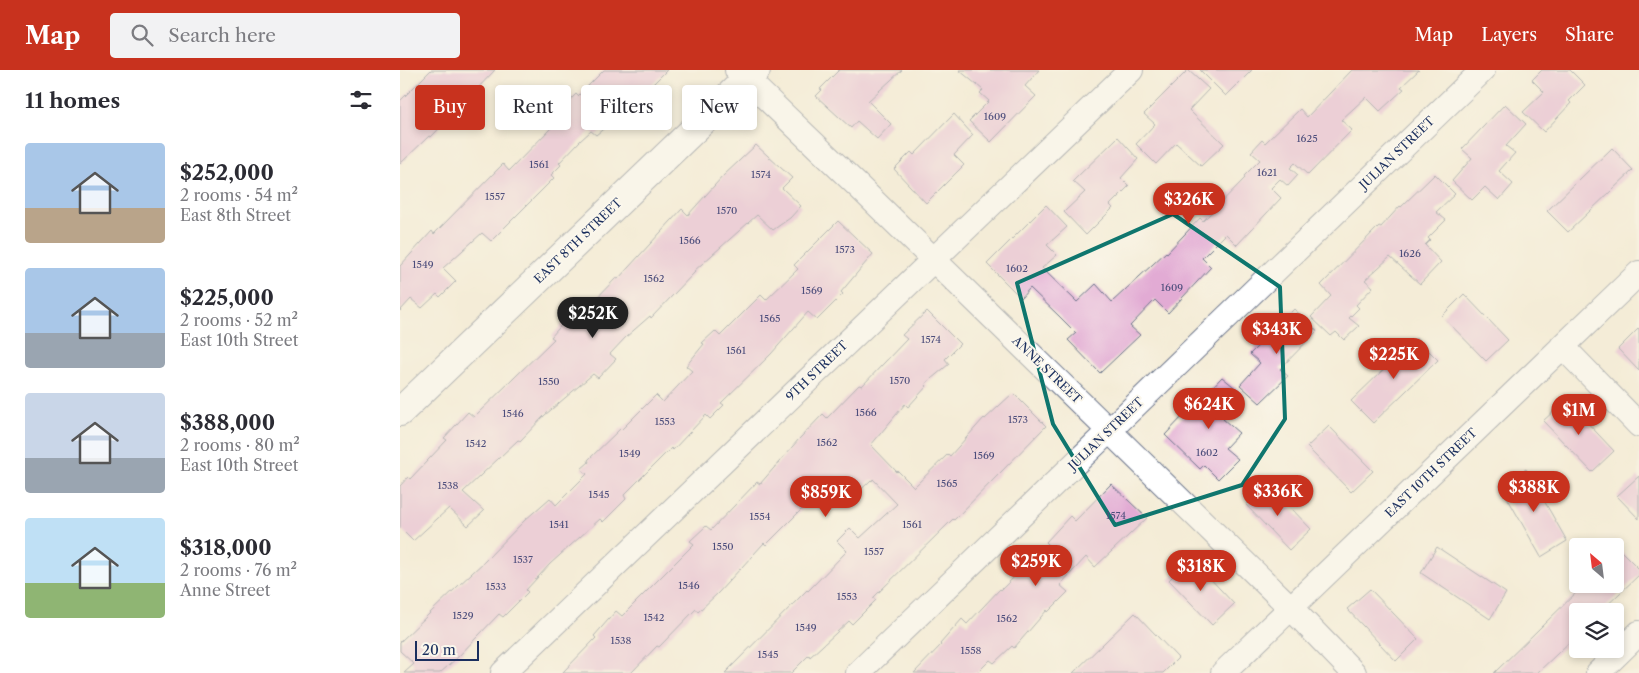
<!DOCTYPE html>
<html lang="en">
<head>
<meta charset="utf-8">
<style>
  body { margin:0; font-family:"Libre Caslon Text",serif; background:#f2f2f3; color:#2b2b33; height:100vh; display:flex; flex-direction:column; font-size:19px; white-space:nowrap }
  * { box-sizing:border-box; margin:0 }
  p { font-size:16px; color:#7c7c81 }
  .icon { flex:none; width:28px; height:28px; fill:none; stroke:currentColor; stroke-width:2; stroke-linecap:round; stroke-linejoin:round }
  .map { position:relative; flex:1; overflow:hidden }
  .side { display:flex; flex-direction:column; background:#fff; width:400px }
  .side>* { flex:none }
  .top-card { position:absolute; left:15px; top:15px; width:475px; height:45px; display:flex; gap:10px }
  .needle { width:32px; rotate:332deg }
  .fabs { position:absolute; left:1169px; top:468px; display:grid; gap:10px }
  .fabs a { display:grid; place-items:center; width:55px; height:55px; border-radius:5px; background:#fff; box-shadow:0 2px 8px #0003; font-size:25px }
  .scale { position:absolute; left:15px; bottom:12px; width:64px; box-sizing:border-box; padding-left:5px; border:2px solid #1b2f5e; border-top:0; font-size:14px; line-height:18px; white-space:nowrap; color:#1b2f5e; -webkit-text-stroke:4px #fbf7ec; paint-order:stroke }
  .price { position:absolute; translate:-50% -42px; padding:0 11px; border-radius:18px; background:#c8321e; color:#fff; font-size:16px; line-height:32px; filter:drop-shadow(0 1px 2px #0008) }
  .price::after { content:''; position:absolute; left:50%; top:30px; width:15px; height:11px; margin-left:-8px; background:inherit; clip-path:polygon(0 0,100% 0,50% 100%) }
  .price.active { background:#222; color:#fff }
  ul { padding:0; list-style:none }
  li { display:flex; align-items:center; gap:15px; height:125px; padding:0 25px }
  li span { display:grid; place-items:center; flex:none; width:140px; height:100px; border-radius:5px; color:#555 }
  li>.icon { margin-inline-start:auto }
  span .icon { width:60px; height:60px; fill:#fffc; stroke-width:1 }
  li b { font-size:21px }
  h2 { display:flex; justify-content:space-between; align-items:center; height:60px; padding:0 25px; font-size:21px }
  .pill { padding:0 18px; border-radius:5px; background:#fff; box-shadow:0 2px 8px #0003; font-size:18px; line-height:45px }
  .pill.active { background:#c8321e; color:#fff }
  header { display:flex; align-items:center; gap:30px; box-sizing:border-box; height:70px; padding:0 25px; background:#c8321e; color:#fff }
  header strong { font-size:24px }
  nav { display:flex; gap:28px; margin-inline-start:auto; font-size:18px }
  .search { width:350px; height:45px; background:#f2f2f3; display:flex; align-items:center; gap:12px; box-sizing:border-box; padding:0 18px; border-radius:5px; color:#7c7c81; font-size:19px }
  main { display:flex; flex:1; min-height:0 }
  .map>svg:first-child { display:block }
  .building { fill:#e2abd4 }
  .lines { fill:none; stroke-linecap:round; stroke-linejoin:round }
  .minor-casing { stroke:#677188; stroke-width:26 }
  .tertiary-casing { stroke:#677188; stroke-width:30 }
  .minor { stroke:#fff; stroke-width:24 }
  .tertiary { stroke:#fff; stroke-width:28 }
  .marked { fill:none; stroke:#0f766e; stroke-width:4; stroke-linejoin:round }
  .labels { text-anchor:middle; stroke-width:4; stroke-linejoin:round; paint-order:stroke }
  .number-label { font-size:10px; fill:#4d4e7c }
  .street-label { font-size:12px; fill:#1b2f5e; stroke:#fbf7ec }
</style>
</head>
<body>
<header>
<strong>Map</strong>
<div class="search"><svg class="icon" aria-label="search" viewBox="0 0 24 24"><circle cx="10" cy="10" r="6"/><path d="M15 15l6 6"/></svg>Search here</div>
<nav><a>Map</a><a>Layers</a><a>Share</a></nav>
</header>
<main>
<section class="side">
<h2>11 homes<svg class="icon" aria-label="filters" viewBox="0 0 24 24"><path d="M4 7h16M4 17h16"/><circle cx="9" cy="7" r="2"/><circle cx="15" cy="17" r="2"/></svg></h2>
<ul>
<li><span style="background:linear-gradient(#a9c7e8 65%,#b9a48a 0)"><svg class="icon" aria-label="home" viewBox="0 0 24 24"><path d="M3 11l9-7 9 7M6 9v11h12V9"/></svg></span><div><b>$252,000</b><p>2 rooms · 54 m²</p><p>East 8th Street</p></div></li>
<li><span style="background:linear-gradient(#a9c7e8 65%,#9aa5b1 0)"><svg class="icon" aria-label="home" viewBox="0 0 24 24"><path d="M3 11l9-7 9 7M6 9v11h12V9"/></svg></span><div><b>$225,000</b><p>2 rooms · 52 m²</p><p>East 10th Street</p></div></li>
<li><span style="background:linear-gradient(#c9d6e8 65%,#9aa5b1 0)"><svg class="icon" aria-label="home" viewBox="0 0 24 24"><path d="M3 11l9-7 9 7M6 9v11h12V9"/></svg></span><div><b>$388,000</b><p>2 rooms · 80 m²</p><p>East 10th Street</p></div></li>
<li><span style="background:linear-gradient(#bfe0f5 65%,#8fb573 0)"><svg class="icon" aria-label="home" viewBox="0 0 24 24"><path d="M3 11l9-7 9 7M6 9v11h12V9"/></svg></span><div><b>$318,000</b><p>2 rooms · 76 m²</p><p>Anne Street</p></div></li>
</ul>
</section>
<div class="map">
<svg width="1239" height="603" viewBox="0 0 1239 603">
  <rect width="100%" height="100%" fill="#fbf7ec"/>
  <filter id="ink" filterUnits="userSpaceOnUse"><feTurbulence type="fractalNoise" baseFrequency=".02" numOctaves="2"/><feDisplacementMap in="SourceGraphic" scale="10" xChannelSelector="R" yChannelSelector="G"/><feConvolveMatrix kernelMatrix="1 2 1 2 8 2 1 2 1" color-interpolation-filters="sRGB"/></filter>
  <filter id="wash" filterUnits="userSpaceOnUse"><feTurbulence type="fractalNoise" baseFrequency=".0096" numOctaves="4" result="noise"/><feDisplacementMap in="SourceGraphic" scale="20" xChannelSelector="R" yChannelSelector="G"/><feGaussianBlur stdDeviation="1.12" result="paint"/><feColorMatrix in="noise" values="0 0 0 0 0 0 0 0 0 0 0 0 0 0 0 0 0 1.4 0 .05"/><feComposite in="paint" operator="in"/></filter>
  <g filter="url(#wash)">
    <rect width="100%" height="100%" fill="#f4ecd7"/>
    <g id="blocks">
      <path class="building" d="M31 0H95L31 67 29 66 0 94V31Z
        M204 0H267L230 37 196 65 191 61 180 71 159 93 161 95 151 105 154 108 91 171 82 163 43 198 56 211 40 227 37 224 22 238 11 229 0 241V196L32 161 34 164 103 94 109 101 152 57 148 53 176 24 178 26Z
        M439 0H502L468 31 491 54 477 69 457 51 451 58 416 26 422 20 420 19Z
        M559 0H639L625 16 636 26 591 72 569 51 589 31 580 23 583 20Z
        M788 0 809 19 789 40 824 74 801 96 776 73 756 94 736 74 755 54 744 44Z
        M800 0H852L826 26Z
        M952 0H1019L1001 17 1004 19 980 41 966 27 941 50 952 60 908 105 895 93 890 98 898 105 888 116 880 109 871 118 881 128 837 175 826 164 802 188 811 197 768 243 755 230 730 256 740 265 700 303 668 270 676 263 659 246 630 218 621 228 587 194 646 135 667 157 647 175 657 185 642 198 677 232 696 214 712 232 766 182 767 183 800 148 803 151 845 108 844 106 860 90 851 82 862 70 865 73 900 39 907 47Z
        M1142 0H1170L1185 15 1169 31 1171 33 1144 62 1123 42 1144 22 1132 10Z
        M1105 34 1126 54 1106 76 1115 83 1099 101 1113 114 1099 130 1085 117 1072 130 1052 111 1072 88 1062 79Z
        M554 44 573 65 554 85 564 95 526 133 494 99 511 82 514 85Z
        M718 67 738 89 721 108 729 116 710 135 713 138 686 165 664 142 685 122 673 111Z
        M356 75 392 108 382 118 401 136 390 148 373 160 357 145 294 201 295 202 251 248 250 246 226 267 210 284 216 289 198 308 193 304 145 345 120 371 118 370 63 422 84 441 68 456 49 438 13 471 0 458V416L8 407 10 409 47 370 44 368 68 342 74 347 154 269 151 267 165 251 170 256 216 208 218 209 282 139 288 145 323 106Z
        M1212 78 1233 100 1168 162 1147 141Z
        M1035 104 1055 124 1036 142 1046 150 1028 168 1030 170 1025 175 1041 192 1020 214 990 187 965 210 973 217 956 235 959 238 949 248 959 256 944 270 936 262 931 266 911 247 931 226 921 215 979 156 981 157 1000 136 1001 137Z
        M438 151 473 184 441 222 443 224 417 250 408 242 371 284 321 333 324 335 310 349 306 345 273 380 271 378 224 425 226 429 203 452 200 449 150 494 126 520 128 522 103 547 99 544 57 588 40 603H4L14 594 0 581V572L58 516 85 491 125 450 150 428 156 435 187 404 181 399 189 392 188 390 221 358 222 359 256 325 263 332 292 301 286 296 304 274 302 273 315 261 320 266 361 225 366 230 398 199 394 195Z
        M1064 224 1108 270 1086 291 1042 246Z
        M894 239 917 261 880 299 888 306 860 333 840 315 860 293 850 284Z
        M527 241 560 274 545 289 549 294 525 314 527 316 508 337 505 334 471 375 497 402 498 401 514 417 548 384 550 386 584 348 585 349 613 323 646 356 554 450 553 449 473 528 476 530 452 554 449 551 410 587 409 585 391 603H325L407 520 408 521 447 481 437 471 450 458 460 468 497 434 473 409 472 411 471 410 445 435 425 416 366 475 364 473 318 523 298 542 296 539 259 577 257 576 231 603H162L196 568 194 566 216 541 222 546 294 474 290 471 306 456 311 460 357 412 360 414 399 369 423 344 427 348 459 315 462 316 507 269 502 265Z
        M1239 258V301L1218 279Z
        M1016 268 1038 290 973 353 951 331Z
        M822 307 845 326 823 349 839 363 825 378 838 389 818 409 804 395 800 399 765 365 784 345 785 346Z
        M1166 330 1214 381 1192 402 1143 351Z
        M929 356 973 401 951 422 907 377Z
        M1126 399 1167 471 1141 487 1100 415Z
        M1239 406V449L1217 426Z
        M711 414 747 448 695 497 686 487 660 515 668 522 648 542 647 540 614 578 612 576 594 593 590 590 577 603H514L541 575 540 574 562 549 567 554 600 519 601 520 648 474 646 472 670 446 675 451Z
        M868 414 911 459 889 480 846 435Z
        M1215 475 1239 499V505L1201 541H1178V564L1137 603H1094L1185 514H1215Z
        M1037 477 1106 523 1090 549 1021 503Z
        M791 488 834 534 812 555 769 510Z
        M970 519 1018 569 996 591 947 539Z
        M735 543 778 588 763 603H673Z"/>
    </g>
  </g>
  <g filter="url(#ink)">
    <use href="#blocks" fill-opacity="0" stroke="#677188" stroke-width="1"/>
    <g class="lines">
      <defs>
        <path id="minor" d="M337 0 456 114 891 538 954 603
          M1162 276 1239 355
          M103 603 731 0
          M458 603 1083 0
          M823 603 1239 203
          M1198 603 1239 563"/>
        <path id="tertiary" d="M0 342 356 0"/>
      </defs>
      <use href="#minor" class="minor-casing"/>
      <use href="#tertiary" class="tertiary-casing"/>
      <use href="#minor" class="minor"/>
      <use href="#tertiary" class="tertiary"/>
    </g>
  </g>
  <path d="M0 0H1239V603H0ZM773 144 880 217 885 349 842 415 715 455 653 354 617 213Z" fill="#f4ecd7" fill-opacity=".55" fill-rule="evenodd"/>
  <path class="marked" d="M773 144 880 217 885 349 842 415 715 455 653 354 617 213Z"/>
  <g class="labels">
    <g class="number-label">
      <text x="595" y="50">1609</text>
      <text x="907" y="72">1625</text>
      <text x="139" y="98">1561</text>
      <text x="867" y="106">1621</text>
      <text x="361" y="108">1574</text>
      <text x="95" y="130">1557</text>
      <text x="327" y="144">1570</text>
      <text x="290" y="174">1566</text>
      <text x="445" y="183">1573</text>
      <text x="1010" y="187">1626</text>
      <text x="23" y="198">1549</text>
      <text x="617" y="202">1602</text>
      <text x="254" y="212">1562</text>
      <text x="772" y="221">1609</text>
      <text x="412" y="224">1569</text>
      <text x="370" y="252">1565</text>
      <text x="531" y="273">1574</text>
      <text x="336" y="284">1561</text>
      <text x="500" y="314">1570</text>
      <text x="149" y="315">1550</text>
      <text x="466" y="346">1566</text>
      <text x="113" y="347">1546</text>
      <text x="618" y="353">1573</text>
      <text x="265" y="355">1553</text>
      <text x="427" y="376">1562</text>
      <text x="76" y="377">1542</text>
      <text x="807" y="386">1602</text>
      <text x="230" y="387">1549</text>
      <text x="584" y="389">1569</text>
      <text x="547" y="417">1565</text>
      <text x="48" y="419">1538</text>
      <text x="199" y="428">1545</text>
      <text x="716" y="449">1574</text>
      <text x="360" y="450">1554</text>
      <text x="159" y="458">1541</text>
      <text x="512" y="458">1561</text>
      <text x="323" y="480">1550</text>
      <text x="474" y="485">1557</text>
      <text x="123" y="493">1537</text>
      <text x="289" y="519">1546</text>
      <text x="96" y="520">1533</text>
      <text x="447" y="530">1553</text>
      <text x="63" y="549">1529</text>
      <text x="254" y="551">1542</text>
      <text x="607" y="552">1562</text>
      <text x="406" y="561">1549</text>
      <text x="221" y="574">1538</text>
      <text x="571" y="584">1558</text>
      <text x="368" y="588">1545</text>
    </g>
    <g class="street-label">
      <text transform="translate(997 83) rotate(-44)" y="4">JULIAN STREET</text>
      <text transform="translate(178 171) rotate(-44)" y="4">EAST 8TH STREET</text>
      <text transform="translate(647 300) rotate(44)" y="4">ANNE STREET</text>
      <text transform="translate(417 301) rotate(-44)" y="4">9TH STREET</text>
      <text transform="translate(706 364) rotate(-44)" y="4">JULIAN STREET</text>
      <text transform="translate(1031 403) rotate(-44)" y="4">EAST 10TH STREET</text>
    </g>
  </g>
</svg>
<div class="fabs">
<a><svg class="needle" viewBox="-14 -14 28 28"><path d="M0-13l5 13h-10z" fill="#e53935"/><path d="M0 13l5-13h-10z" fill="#7c7c81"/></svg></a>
<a><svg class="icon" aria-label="layers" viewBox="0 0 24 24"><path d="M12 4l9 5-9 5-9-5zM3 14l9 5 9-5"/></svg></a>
</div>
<div class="scale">20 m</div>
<b class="price" style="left:789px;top:155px">$326K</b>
<b class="price active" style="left:193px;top:269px">$252K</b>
<b class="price" style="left:877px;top:285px">$343K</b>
<b class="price" style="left:994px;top:310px">$225K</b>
<b class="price" style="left:809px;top:360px">$624K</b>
<b class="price" style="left:1179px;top:366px">$1M</b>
<b class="price" style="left:1134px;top:443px">$388K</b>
<b class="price" style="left:878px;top:447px">$336K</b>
<b class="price" style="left:426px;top:448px">$859K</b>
<b class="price" style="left:636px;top:517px">$259K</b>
<b class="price" style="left:801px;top:522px">$318K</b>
<div class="top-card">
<a class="pill active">Buy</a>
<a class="pill">Rent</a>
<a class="pill">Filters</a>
<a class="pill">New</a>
</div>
</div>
</main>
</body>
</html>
